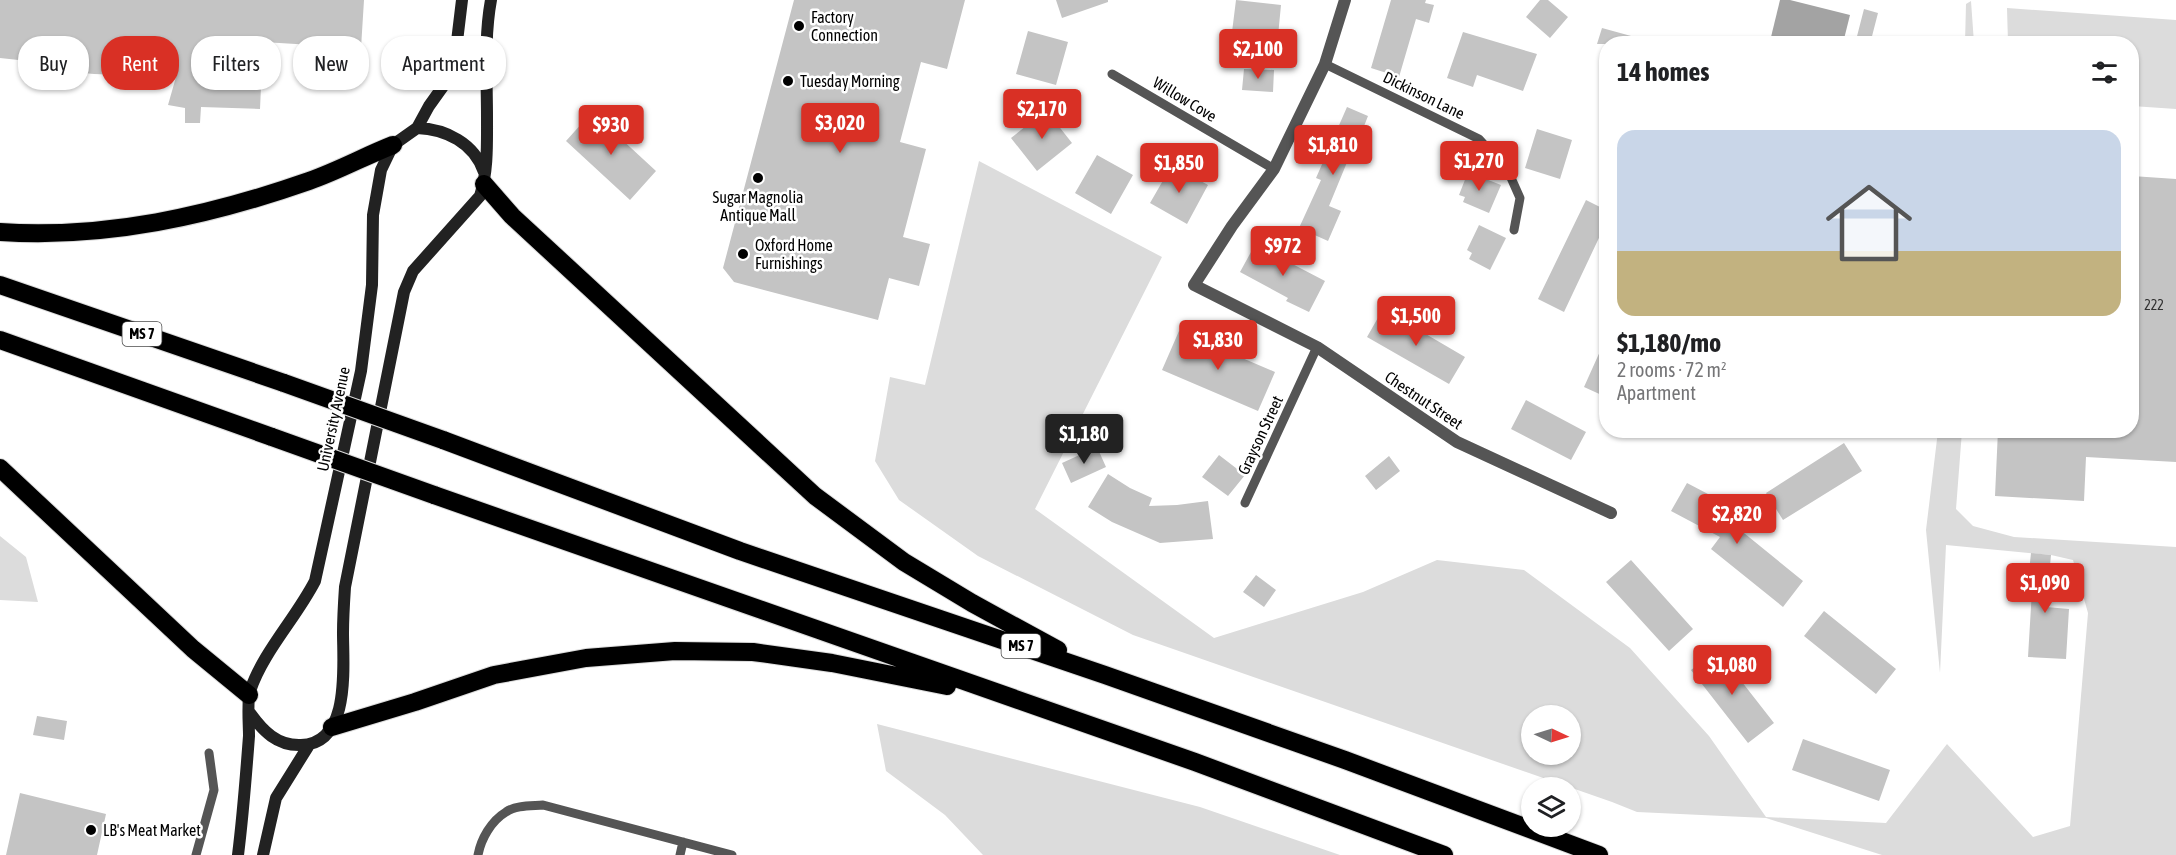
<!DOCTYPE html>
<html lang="en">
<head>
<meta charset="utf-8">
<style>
  body { margin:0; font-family:"Asap Condensed",sans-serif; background:#f6f6f6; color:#202124; height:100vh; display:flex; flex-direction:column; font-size:22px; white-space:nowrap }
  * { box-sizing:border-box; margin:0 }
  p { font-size:20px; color:#757577 }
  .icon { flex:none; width:33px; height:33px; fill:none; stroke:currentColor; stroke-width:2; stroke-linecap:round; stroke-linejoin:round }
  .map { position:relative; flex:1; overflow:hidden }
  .panel { position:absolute; left:1599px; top:36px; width:540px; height:402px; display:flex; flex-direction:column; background:#fff; border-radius:24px; box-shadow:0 2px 4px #0004 }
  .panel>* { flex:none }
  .top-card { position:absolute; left:18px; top:36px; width:570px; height:54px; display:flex; gap:12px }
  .needle { width:39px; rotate:94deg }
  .tools { position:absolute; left:1521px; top:705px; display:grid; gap:12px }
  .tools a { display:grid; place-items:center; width:60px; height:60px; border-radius:50%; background:#fff; box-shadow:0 2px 4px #0004; font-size:30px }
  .price { position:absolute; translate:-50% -51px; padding:0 14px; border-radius:6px; background:#d93025; color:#fff; font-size:20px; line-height:39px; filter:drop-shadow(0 2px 3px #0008) }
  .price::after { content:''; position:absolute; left:50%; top:36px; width:18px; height:14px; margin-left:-9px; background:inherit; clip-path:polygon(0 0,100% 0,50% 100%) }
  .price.selected { background:#222; color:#fff }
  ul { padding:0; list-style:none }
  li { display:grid; align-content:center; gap:12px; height:318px; padding:0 18px }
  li+li { border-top:2px solid #e0e0e0 }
  li span { display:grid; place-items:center; height:186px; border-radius:18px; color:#555 }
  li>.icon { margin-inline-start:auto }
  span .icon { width:108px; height:108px; fill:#fffc; stroke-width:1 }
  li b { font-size:26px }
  h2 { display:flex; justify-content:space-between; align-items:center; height:72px; padding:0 18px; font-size:26px }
  .pill { padding:0 21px; border-radius:24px; background:#fff; box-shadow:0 2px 4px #0004; font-size:21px; line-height:54px }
  .pill.selected { background:#d93025; color:#fff }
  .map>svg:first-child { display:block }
  .green { fill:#dcdcdc; fill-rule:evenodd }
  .water { fill:#a3a3a3 }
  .building { fill:#c4c4c4 }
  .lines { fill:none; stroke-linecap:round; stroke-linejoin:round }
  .highway-casing { stroke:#dbdbdb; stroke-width:20 }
  .lane { stroke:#555; stroke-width:9 }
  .street { stroke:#555; stroke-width:12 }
  .secondary { stroke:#222; stroke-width:12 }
  .highway { stroke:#000; stroke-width:18 }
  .highway-bridge-casing { stroke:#dbdbdb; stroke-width:20; stroke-linecap:butt }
  .highway-bridge { stroke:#000; stroke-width:18 }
  .poi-dot { fill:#000; stroke:#fff; stroke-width:2 }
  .labels { text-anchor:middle; stroke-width:5; stroke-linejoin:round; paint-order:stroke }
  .number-label { font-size:14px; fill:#313131 }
  .shield { fill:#fff; stroke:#4c4c4c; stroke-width:1.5 }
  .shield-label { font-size:15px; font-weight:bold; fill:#000 }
  .poi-label { font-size:16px; fill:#000; stroke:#fff; text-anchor:start }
  .street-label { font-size:16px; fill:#000; stroke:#fff }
</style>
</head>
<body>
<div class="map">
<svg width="2176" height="855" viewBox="0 0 2176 855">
  <rect width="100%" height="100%" fill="#fff"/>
  <path class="green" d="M1971 1 1974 43H1965L1966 4Z
    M2007 8 2176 20V109L2132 106V44L2008 43Z
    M979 161 1162 257 1035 509 1214 638 1363 592 1437 560 1524 570 1630 648 1709 736 1766 817 1886 823 1947 744 2033 837 2070 826 2088 613 2073 560 2051 555 1946 545 1940 673 1926 530 1938 431H1962L1956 509 1973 526 2014 537 2176 547V855H1882L1766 818 1637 812 1612 802 1133 635 978 556 899 500 875 461 890 377 925 385ZM1532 716H1570V754H1532Z
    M0 536 26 557 38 602 0 600Z
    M877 724 1200 807 1340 855H983L945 815 886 771Z"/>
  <path class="water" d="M1780 0H1790L1850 15 1843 43H1798L1771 37Z"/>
  <path class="building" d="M0 0H364L361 48 263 42 260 109 201 107 200 123H185V108L168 105 176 77 94 74 40 69 37 62 0 58Z
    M794 0H965L947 69 921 62 900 142 926 149 903 237 930 244 919 286 889 278 878 320 734 282 723 268Z
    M1056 0H1108V2L1062 18Z
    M1236 0 1281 5 1278 36 1232 32Z
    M1391 0H1426L1425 3 1434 5 1429 23 1416 19 1399 77 1371 68Z
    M1540 0H1548L1568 17 1550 38 1526 17Z
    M1864 9 1878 13 1870 44H1855Z
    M1602 28 1642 39 1641 44H1597Z
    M1028 31 1068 42 1056 85 1016 74Z
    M1463 32 1537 54 1523 91 1477 75 1473 87 1447 78Z
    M1244 69 1274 70 1273 92 1242 90Z
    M1347 107 1368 116 1359 139 1357 138 1329 206 1341 211 1328 241 1299 228 1321 180 1316 178Z
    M1046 110 1072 143 1037 171 1011 138Z
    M592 112 656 171 630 200 566 141Z
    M1537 129 1572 140 1560 179 1525 168Z
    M1097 155 1133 175 1111 214 1075 193Z
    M1172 165 1208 185 1187 224 1150 203Z
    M1468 172 1501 185 1489 213 1463 202 1465 197 1459 195Z
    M2132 176 2176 179V462L2086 457 2084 501 1995 496 1998 430H2132Z
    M1586 200 1606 210V223L1564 312 1538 299Z
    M1479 225 1506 238 1490 270 1469 259 1472 253 1467 250Z
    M1261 241 1280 251 1277 256 1325 281 1309 312 1286 301 1288 298 1240 272 1251 252 1255 253Z
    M1383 309 1465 357 1449 384 1367 337Z
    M1179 331 1275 372 1258 411 1162 370Z
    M1606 338V397L1584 387Z
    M1526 400 1586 432 1571 460 1511 429Z
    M1844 443 1862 471 1783 520 1766 493Z
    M1097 447 1106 467 1071 483 1062 463Z
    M1219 455 1245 475 1228 496 1202 477Z
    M1389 456 1400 471 1376 490 1365 476Z
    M1108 474 1130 488 1152 498 1149 506 1177 505 1208 501 1213 539 1160 543 1112 522 1088 507Z
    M1687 483 1729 505 1723 516 1803 581 1783 607 1711 549 1720 537 1671 511Z
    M2031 553 2051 555 2046 607 2069 609 2066 659 2028 657 2032 590H2027Z
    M1631 560 1693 629 1669 651 1606 582Z
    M1256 575 1276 590 1264 607 1243 592Z
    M1824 611 1896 669 1876 694 1804 636Z
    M1717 650 1774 723 1748 743 1691 670Z
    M37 716 67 721 64 740 33 735Z
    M1803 739 1890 770 1879 801 1792 770Z
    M20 793 106 814 97 855H6Z"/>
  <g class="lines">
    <defs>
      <path id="highway" d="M484 184 512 216 815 496 904 562 972 603 1058 650
        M0 232C106 239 209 216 309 181 338 171 365 156 393 145
        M0 285 284 383
        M0 340 272 437
        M443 440 740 551 1105 675 1345 760 1599 855
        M0 468 193 649 249 695
        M434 495 1195 762 1444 855
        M332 727 415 702 494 675 586 658 675 651 753 652 832 663 947 686"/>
    </defs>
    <use href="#highway" class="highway-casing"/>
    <path class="lane" d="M1325 64 1479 139 1508 171 1520 198 1514 230
      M1112 74 1274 169
      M1245 503 1317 347
      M196 855 214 790 209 753
      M478 855C481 839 491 821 506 812 516 805 531 806 543 805L732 855
      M680 855 683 842"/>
    <path class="street" d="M1345 0 1325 64 1274 169 1232 226 1194 285 1317 347 1457 442 1611 513"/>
    <path class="secondary" d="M417 128C446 129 474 143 484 172
      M250 713C263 731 277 746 301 745 351 744 343 666 343 633 343 618 344 602 345 587L404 292 413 271 480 196C488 171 487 144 487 117 487 78 484 38 491 0
      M238 855C243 815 246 776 249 736 249 725 247 700 250 691 263 652 296 618 315 581L361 371 372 285 373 215 381 170 393 145 417 128 429 106 449 78 455 58 462 0
      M263 855 276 798 309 745"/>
    <use href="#highway" class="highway"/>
    <defs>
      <path id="highway-bridge" d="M284 383 443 440
        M272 437 434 495"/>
    </defs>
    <use href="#highway-bridge" class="highway-bridge-casing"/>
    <use href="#highway-bridge" class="highway-bridge"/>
  </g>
  <g class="poi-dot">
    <circle cx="799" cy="26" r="6"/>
    <circle cx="788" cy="81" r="6"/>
    <circle cx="758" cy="178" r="6"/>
    <circle cx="743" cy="254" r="6"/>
    <circle cx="91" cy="830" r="6"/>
  </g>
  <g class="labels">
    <g class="number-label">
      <text x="2154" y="310">222</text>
    </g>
    <g class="shield">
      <rect x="122.5" y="322" width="39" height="24" rx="4.5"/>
      <rect x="1001.5" y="634" width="39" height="24" rx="4.5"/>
    </g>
    <g class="shield-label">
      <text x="142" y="339">MS 7</text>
      <text x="1021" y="651">MS 7</text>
    </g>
    <g class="poi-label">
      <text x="811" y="23">Factory<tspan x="811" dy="18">Connection</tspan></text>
      <text x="800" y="87">Tuesday Morning</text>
      <text x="758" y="203" text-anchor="middle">Sugar Magnolia<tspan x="758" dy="18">Antique Mall</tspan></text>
      <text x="755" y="251">Oxford Home<tspan x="755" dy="18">Furnishings</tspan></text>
      <text x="103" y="836">LB's Meat Market</text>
    </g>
    <g class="street-label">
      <text transform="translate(1424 95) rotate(26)" y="6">Dickinson Lane</text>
      <text transform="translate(1185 99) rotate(31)" y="6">Willow Cove</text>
      <text transform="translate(1424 400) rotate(34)" y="6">Chestnut Street</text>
      <text transform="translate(333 419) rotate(-78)" y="6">University Avenue</text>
      <text transform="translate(1260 435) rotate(-65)" y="6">Grayson Street</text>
    </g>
  </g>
</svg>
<div class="tools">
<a><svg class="needle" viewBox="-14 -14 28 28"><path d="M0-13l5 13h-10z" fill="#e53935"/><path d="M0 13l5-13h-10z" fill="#757577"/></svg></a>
<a><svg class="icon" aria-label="layers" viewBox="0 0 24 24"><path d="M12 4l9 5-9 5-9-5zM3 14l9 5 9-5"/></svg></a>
</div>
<b class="price" style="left:1258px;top:80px">$2,100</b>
<b class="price" style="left:1042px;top:140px">$2,170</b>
<b class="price" style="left:840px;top:154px">$3,020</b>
<b class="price" style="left:611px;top:156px">$930</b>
<b class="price" style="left:1333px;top:176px">$1,810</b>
<b class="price" style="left:1479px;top:192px">$1,270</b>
<b class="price" style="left:1179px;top:194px">$1,850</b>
<b class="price" style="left:1283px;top:277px">$972</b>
<b class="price" style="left:1416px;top:347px">$1,500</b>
<b class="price" style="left:1218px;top:371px">$1,830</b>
<b class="price selected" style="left:1084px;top:465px">$1,180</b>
<b class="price" style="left:1737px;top:545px">$2,820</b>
<b class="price" style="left:2045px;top:614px">$1,090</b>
<b class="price" style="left:1732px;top:696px">$1,080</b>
<div class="top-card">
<a class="pill">Buy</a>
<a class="pill selected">Rent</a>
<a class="pill">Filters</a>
<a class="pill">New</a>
<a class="pill">Apartment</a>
</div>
<section class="panel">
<h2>14 homes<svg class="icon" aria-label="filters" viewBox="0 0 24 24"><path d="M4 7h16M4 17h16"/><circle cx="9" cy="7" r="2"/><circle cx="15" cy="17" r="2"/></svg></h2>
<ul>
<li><span style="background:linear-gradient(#c9d6e8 65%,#c2b280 0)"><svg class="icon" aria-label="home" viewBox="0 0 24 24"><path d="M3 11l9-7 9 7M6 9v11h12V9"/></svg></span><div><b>$1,180/mo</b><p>2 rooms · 72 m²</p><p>Apartment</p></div></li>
</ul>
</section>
</div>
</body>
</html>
